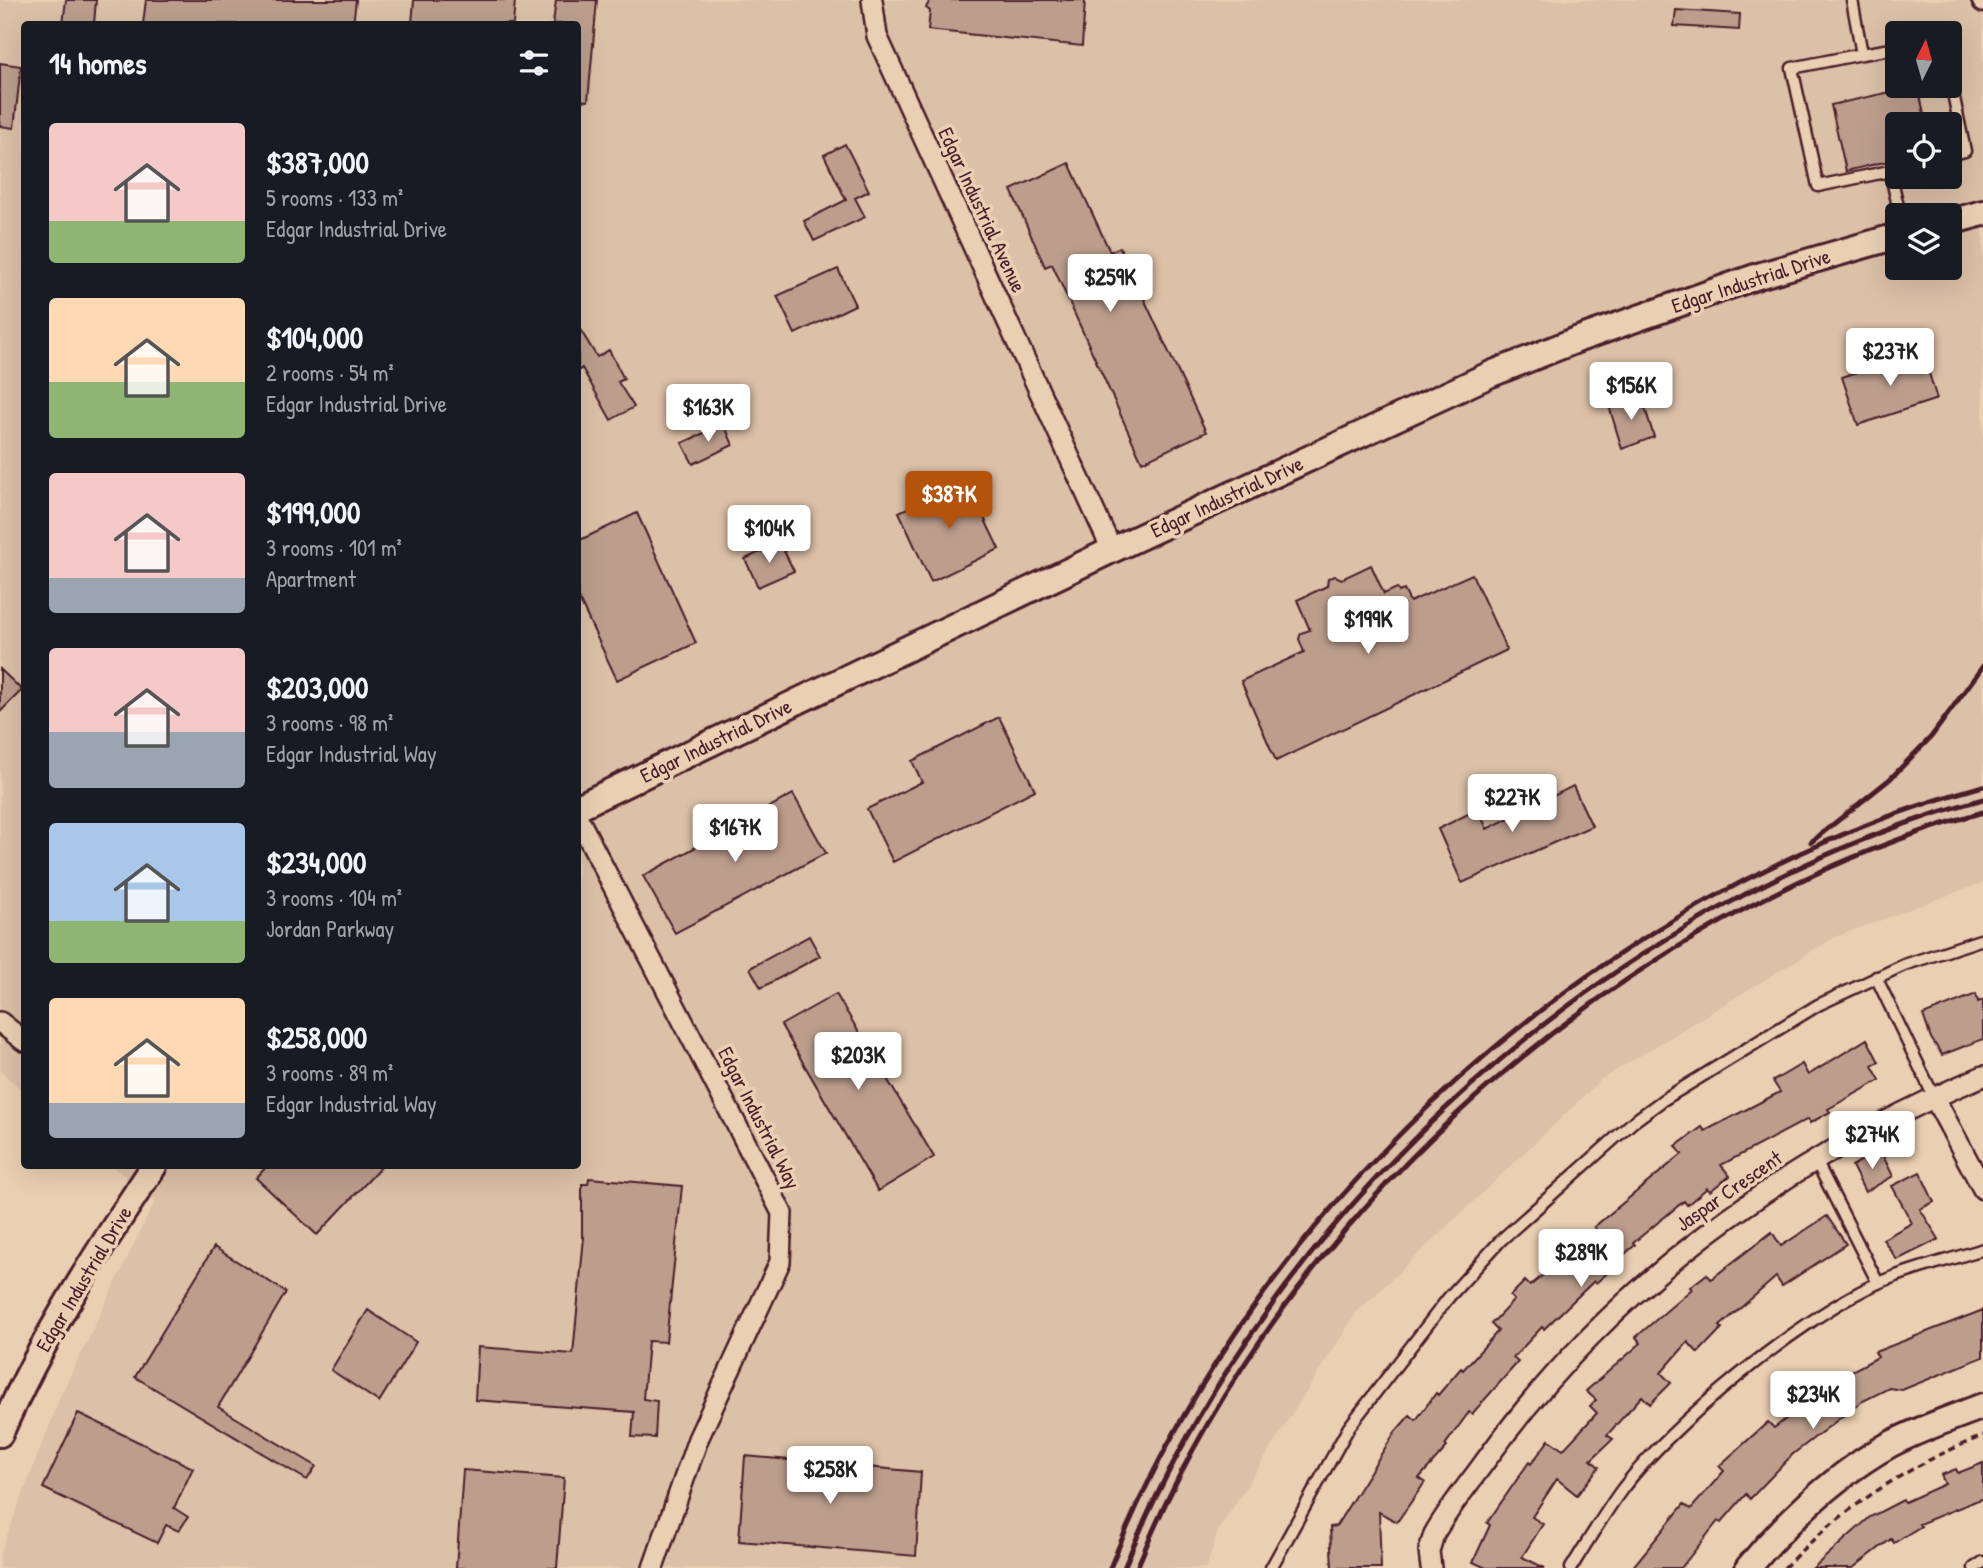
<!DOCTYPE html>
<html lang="en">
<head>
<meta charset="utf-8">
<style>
  body { margin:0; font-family:"Patrick Hand",sans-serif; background:#20242c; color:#f1f3f6; height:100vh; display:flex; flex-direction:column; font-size:26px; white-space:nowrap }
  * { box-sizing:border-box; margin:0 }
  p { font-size:23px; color:#9ea1a6 }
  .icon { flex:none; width:38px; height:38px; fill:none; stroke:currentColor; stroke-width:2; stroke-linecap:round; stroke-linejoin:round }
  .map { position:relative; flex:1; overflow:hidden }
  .side { position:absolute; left:21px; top:21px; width:560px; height:1148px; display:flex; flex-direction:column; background:#171b24; border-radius:7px; box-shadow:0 7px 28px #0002 }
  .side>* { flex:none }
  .needle { width:46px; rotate:5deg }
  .controls { position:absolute; left:1885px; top:21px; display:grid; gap:14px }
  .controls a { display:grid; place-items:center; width:77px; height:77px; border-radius:7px; background:#171b24; box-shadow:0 7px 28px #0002; font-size:35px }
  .price { position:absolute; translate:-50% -60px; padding:0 16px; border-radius:7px; background:#fff; color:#222; font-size:23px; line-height:46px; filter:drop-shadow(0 2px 4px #0008) }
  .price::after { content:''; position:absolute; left:50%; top:42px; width:21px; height:16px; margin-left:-10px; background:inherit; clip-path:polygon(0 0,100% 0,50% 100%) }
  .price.on { background:#b45309; color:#fff }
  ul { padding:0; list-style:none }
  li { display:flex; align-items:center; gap:21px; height:175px; padding:0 28px }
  li span { display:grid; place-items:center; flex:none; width:196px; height:140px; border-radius:7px; color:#555 }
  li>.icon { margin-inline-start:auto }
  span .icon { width:84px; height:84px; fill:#fffc; stroke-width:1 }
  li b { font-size:30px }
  h2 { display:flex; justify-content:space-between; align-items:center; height:84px; padding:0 28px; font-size:30px }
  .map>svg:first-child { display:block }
  .built { fill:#dcc0a7; fill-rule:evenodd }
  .building { fill:#bd9e8d; stroke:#4a1f2b; stroke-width:2 }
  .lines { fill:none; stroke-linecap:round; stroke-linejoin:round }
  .service-casing { stroke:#4a1f2b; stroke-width:15 }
  .minor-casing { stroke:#4a1f2b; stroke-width:24 }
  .tertiary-casing { stroke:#4a1f2b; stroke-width:30 }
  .path { stroke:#4a1f2b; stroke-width:3.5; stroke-dasharray:7 5; stroke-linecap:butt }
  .service { stroke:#eacfb2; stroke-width:10 }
  .minor { stroke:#eacfb2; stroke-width:19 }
  .tertiary { stroke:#eacfb2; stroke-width:24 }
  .rail { stroke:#4a1f2b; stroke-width:5 }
  .labels { text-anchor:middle; stroke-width:7; stroke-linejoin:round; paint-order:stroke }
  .street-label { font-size:21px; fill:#4a1f2b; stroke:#eacfb2 }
</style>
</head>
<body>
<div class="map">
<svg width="1983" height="1568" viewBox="0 0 1983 1568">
  <rect width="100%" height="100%" fill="#eacfb2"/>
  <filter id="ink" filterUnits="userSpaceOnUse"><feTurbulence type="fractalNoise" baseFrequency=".0143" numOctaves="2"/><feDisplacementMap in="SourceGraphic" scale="14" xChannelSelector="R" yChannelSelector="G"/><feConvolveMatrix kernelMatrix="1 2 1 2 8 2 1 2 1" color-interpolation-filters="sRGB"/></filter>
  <g filter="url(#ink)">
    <path class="built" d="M0 0H1983V882L1835 937 1603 1078 1356 1313 1218 1531 1206 1568H0V1554L61 1395 155 1201 112 1166H578V24H24V1092L0 1071ZM1897 33H1950V86H1897ZM1897 124H1950V177H1897ZM1897 215H1950V268H1897Z"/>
    <path class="building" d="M66 0H96L94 24H63Z
      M146 0H356L353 24H143Z
      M414 0H515L513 24H412Z
      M556 0H597L588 101 578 100V24H553Z
      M930 0H1085L1082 46 928 30 930 11 926 8Z
      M1676 10 1740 14 1739 30 1674 26Z
      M0 63 21 66 14 128 0 126Z
      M1918 86 1926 124H1897V159L1846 171 1831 105Z
      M845 144 869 191 855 198 865 217 814 241 804 221 846 200 824 155Z
      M1069 163 1110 252 1120 247 1206 432 1142 462 1052 264 1045 267 1011 190Z
      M838 269 855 305 795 334 777 296Z
      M578 326 597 357 609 350 624 379 618 382 634 407 611 420 582 368 578 371Z
      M1922 351 1937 399 1858 425 1842 377Z
      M1641 395 1654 437 1622 449 1609 406Z
      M724 424 733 445 693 464 682 443Z
      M966 480 999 549 931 582 899 512Z
      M637 513 696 643 617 680 578 597V541Z
      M780 543 794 571 758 587 745 559Z
      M1371 565 1384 594 1397 588 1399 592 1404 590 1410 602 1472 574 1507 650 1276 761 1241 681 1304 652 1299 639 1301 633 1310 630 1297 600 1327 586 1328 578 1335 576 1342 579Z
      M0 669 22 690 0 712Z
      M999 717 1035 790 893 862 867 809 922 782 912 761Z
      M1573 786 1592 826 1462 883 1438 829 1478 809 1487 829Z
      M793 794 826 853 675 933 643 876Z
      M809 936 820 956 761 988 750 968Z
      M836 994 934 1157 878 1191 781 1025Z
      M1976 994 1978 1002 1983 1000V1039L1942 1055 1931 1038 1923 1015Z
      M1867 1039 1879 1062 1872 1066 1880 1080 1828 1109 1830 1112 1810 1123 1808 1119 1721 1165 1730 1176 1710 1191 1707 1188 1687 1205 1684 1201 1633 1243 1635 1245 1618 1260 1620 1262 1596 1283 1594 1281 1544 1329 1542 1327 1513 1358 1518 1362 1472 1414 1469 1412 1445 1445 1447 1447 1419 1478 1425 1482 1397 1522 1379 1512 1381 1568H1332L1330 1527 1336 1526 1395 1432 1410 1415 1416 1420 1436 1393 1438 1395 1461 1368 1463 1370 1498 1331 1491 1324 1514 1300 1510 1296 1525 1281 1530 1286 1566 1256 1569 1259 1598 1232 1594 1227 1682 1154 1676 1146 1702 1127 1705 1131 1780 1092 1773 1081 1802 1064 1808 1075Z
      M1880 1150 1893 1176 1865 1192 1852 1166Z
      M267 1166H382L317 1235 256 1178Z
      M1920 1172 1934 1202 1920 1209 1939 1239 1897 1260 1883 1239 1912 1223 1892 1186Z
      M589 1178 682 1186 666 1342 648 1341 643 1399 657 1401 655 1438 632 1437 634 1412 475 1400 478 1347 573 1354 584 1237H582V1184H588Z
      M1827 1216 1846 1244 1782 1286 1776 1277 1720 1326 1722 1328 1698 1353 1688 1342 1661 1373 1671 1383 1650 1404 1642 1396 1607 1435 1613 1439 1591 1460 1599 1467 1577 1495 1557 1479 1532 1517 1543 1524 1522 1557 1545 1568H1486L1473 1562 1490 1525 1487 1523 1529 1462 1531 1464 1549 1440 1563 1450 1597 1413 1590 1406 1596 1400 1586 1391 1641 1343 1636 1337 1692 1289 1690 1287 1707 1274 1711 1279 1772 1232 1781 1246Z
      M214 1247 286 1292 218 1407 316 1466 307 1480 135 1377Z
      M368 1310 416 1342 379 1402 331 1370Z
      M1983 1310V1357L1902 1390 1889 1388 1861 1402 1793 1454 1750 1499 1746 1494 1721 1523 1718 1521 1681 1568H1632L1684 1504 1691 1509 1724 1471 1719 1466 1768 1422 1774 1428 1844 1375 1878 1357 1875 1352Z
      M78 1413 193 1468 174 1508 188 1517 179 1531 166 1525 157 1543 43 1488Z
      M745 1456 921 1472 916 1556 739 1541Z
      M1983 1463V1498L1919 1524 1921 1526 1894 1543 1891 1539 1853 1568H1813L1870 1517 1903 1500 1905 1502 1945 1484 1941 1475 1956 1469 1958 1473Z
      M463 1470 564 1478 557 1568H456Z"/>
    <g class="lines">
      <defs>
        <path id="service" d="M1852 0 1862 54 1897 48
          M1862 54 1792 68 1818 186 1890 171
          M1950 79 1965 151 1950 155
          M1897 169 1890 171 1900 215
          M1876 977 1934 1097
          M1815 1159 1878 1283
          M1271 1568 1349 1427 1449 1297 1501 1240 1633 1122 1663 1100 1818 1005 1904 965 1983 939
          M1571 1568C1587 1542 1603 1516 1620 1492 1669 1425 1801 1318 1876 1284 1909 1269 1948 1261 1983 1249
          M1974 1568 1983 1562"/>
        <path id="minor" d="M872 0 877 36 1112 550
          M1982 0 1983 2
          M578 818 782 1213 780 1262 698 1439 653 1568
          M0 1022 24 1041
          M1934 1097 1983 1189
          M1431 1568 1429 1551 1434 1534C1449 1508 1468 1485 1486 1460 1612 1285 1785 1159 1983 1076"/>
        <path id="tertiary" d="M1950 222 1983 213
          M578 807 1112 550 1491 374 1579 339 1758 276 1897 236
          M0 1434C42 1338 97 1252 154 1166
          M1748 1568C1787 1521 1836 1475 1889 1445 1918 1429 1952 1418 1983 1406"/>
      </defs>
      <use href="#service" class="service-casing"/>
      <use href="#minor" class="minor-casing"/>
      <use href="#tertiary" class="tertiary-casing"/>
      <path class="path" d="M1784 1568C1840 1510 1908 1465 1983 1436"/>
      <use href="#service" class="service"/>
      <use href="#minor" class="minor"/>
      <use href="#tertiary" class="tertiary"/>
      <path class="rail" d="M1811 842 1890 779 1931 737 1983 666
        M1110 1568C1257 1200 1601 892 1983 786
        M1124 1568C1272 1208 1607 904 1983 799
        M1137 1568C1281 1214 1615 917 1983 812"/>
    </g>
  </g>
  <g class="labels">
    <g class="street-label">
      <text transform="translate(982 210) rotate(65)" y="7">Edgar Industrial Avenue</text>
      <text transform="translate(1751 281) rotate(-18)" y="7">Edgar Industrial Drive</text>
      <text transform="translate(1227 497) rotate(-25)" y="7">Edgar Industrial Drive</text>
      <text transform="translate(716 741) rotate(-26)" y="7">Edgar Industrial Drive</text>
      <text transform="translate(759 1118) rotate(63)" y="7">Edgar Industrial Way</text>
      <text transform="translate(1729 1191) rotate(-35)" y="7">Jaspar Crescent</text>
      <text transform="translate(84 1279) rotate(-59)" y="7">Edgar Industrial Drive</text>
    </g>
  </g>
</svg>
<div class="controls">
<a><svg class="needle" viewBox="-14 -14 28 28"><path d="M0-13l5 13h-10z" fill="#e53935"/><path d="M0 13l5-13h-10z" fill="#9ea1a6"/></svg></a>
<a><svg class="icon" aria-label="locate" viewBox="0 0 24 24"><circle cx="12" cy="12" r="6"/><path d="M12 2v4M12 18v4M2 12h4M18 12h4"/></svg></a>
<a><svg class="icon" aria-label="layers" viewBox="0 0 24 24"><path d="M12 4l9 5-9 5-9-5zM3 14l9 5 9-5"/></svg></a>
</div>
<b class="price" style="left:1110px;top:314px">$259K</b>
<b class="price" style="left:1890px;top:388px">$237K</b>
<b class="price" style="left:1631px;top:422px">$156K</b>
<b class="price" style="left:708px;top:444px">$163K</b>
<b class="price on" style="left:949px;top:531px">$387K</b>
<b class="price" style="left:769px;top:565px">$104K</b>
<b class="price" style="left:1368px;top:656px">$199K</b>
<b class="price" style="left:1512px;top:834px">$227K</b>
<b class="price" style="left:735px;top:864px">$167K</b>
<b class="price" style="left:858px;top:1092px">$203K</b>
<b class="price" style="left:1872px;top:1171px">$274K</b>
<b class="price" style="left:1581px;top:1289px">$289K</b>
<b class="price" style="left:1813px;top:1431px">$234K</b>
<b class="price" style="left:830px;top:1506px">$258K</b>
<section class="side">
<h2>14 homes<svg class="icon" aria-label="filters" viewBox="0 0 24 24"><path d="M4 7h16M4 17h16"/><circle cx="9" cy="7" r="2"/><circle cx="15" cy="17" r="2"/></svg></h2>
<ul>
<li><span style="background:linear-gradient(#f6c9c9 70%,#8fb573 0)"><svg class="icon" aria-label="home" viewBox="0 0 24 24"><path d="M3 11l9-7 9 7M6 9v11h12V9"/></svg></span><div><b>$387,000</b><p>5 rooms · 133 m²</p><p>Edgar Industrial Drive</p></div></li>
<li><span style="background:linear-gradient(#ffd9b3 60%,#8fb573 0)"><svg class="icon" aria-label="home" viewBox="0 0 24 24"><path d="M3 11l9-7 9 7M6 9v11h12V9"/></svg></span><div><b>$104,000</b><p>2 rooms · 54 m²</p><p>Edgar Industrial Drive</p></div></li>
<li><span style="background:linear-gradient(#f6c9c9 75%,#9aa5b1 0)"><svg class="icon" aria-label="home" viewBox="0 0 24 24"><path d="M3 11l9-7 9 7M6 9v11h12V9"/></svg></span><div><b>$199,000</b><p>3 rooms · 101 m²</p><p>Apartment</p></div></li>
<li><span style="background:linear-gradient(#f6c9c9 60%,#9aa5b1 0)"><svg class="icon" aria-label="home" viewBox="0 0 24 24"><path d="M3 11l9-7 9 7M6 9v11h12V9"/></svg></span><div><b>$203,000</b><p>3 rooms · 98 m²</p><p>Edgar Industrial Way</p></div></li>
<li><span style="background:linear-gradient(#a9c7e8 70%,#8fb573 0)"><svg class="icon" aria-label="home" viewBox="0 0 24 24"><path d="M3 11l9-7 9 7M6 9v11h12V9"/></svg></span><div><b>$234,000</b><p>3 rooms · 104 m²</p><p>Jordan Parkway</p></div></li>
<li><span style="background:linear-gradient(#ffd9b3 75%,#9aa5b1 0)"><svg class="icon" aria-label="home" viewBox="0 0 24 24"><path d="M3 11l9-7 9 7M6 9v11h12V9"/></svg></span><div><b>$258,000</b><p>3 rooms · 89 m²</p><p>Edgar Industrial Way</p></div></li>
</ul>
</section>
</div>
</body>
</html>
